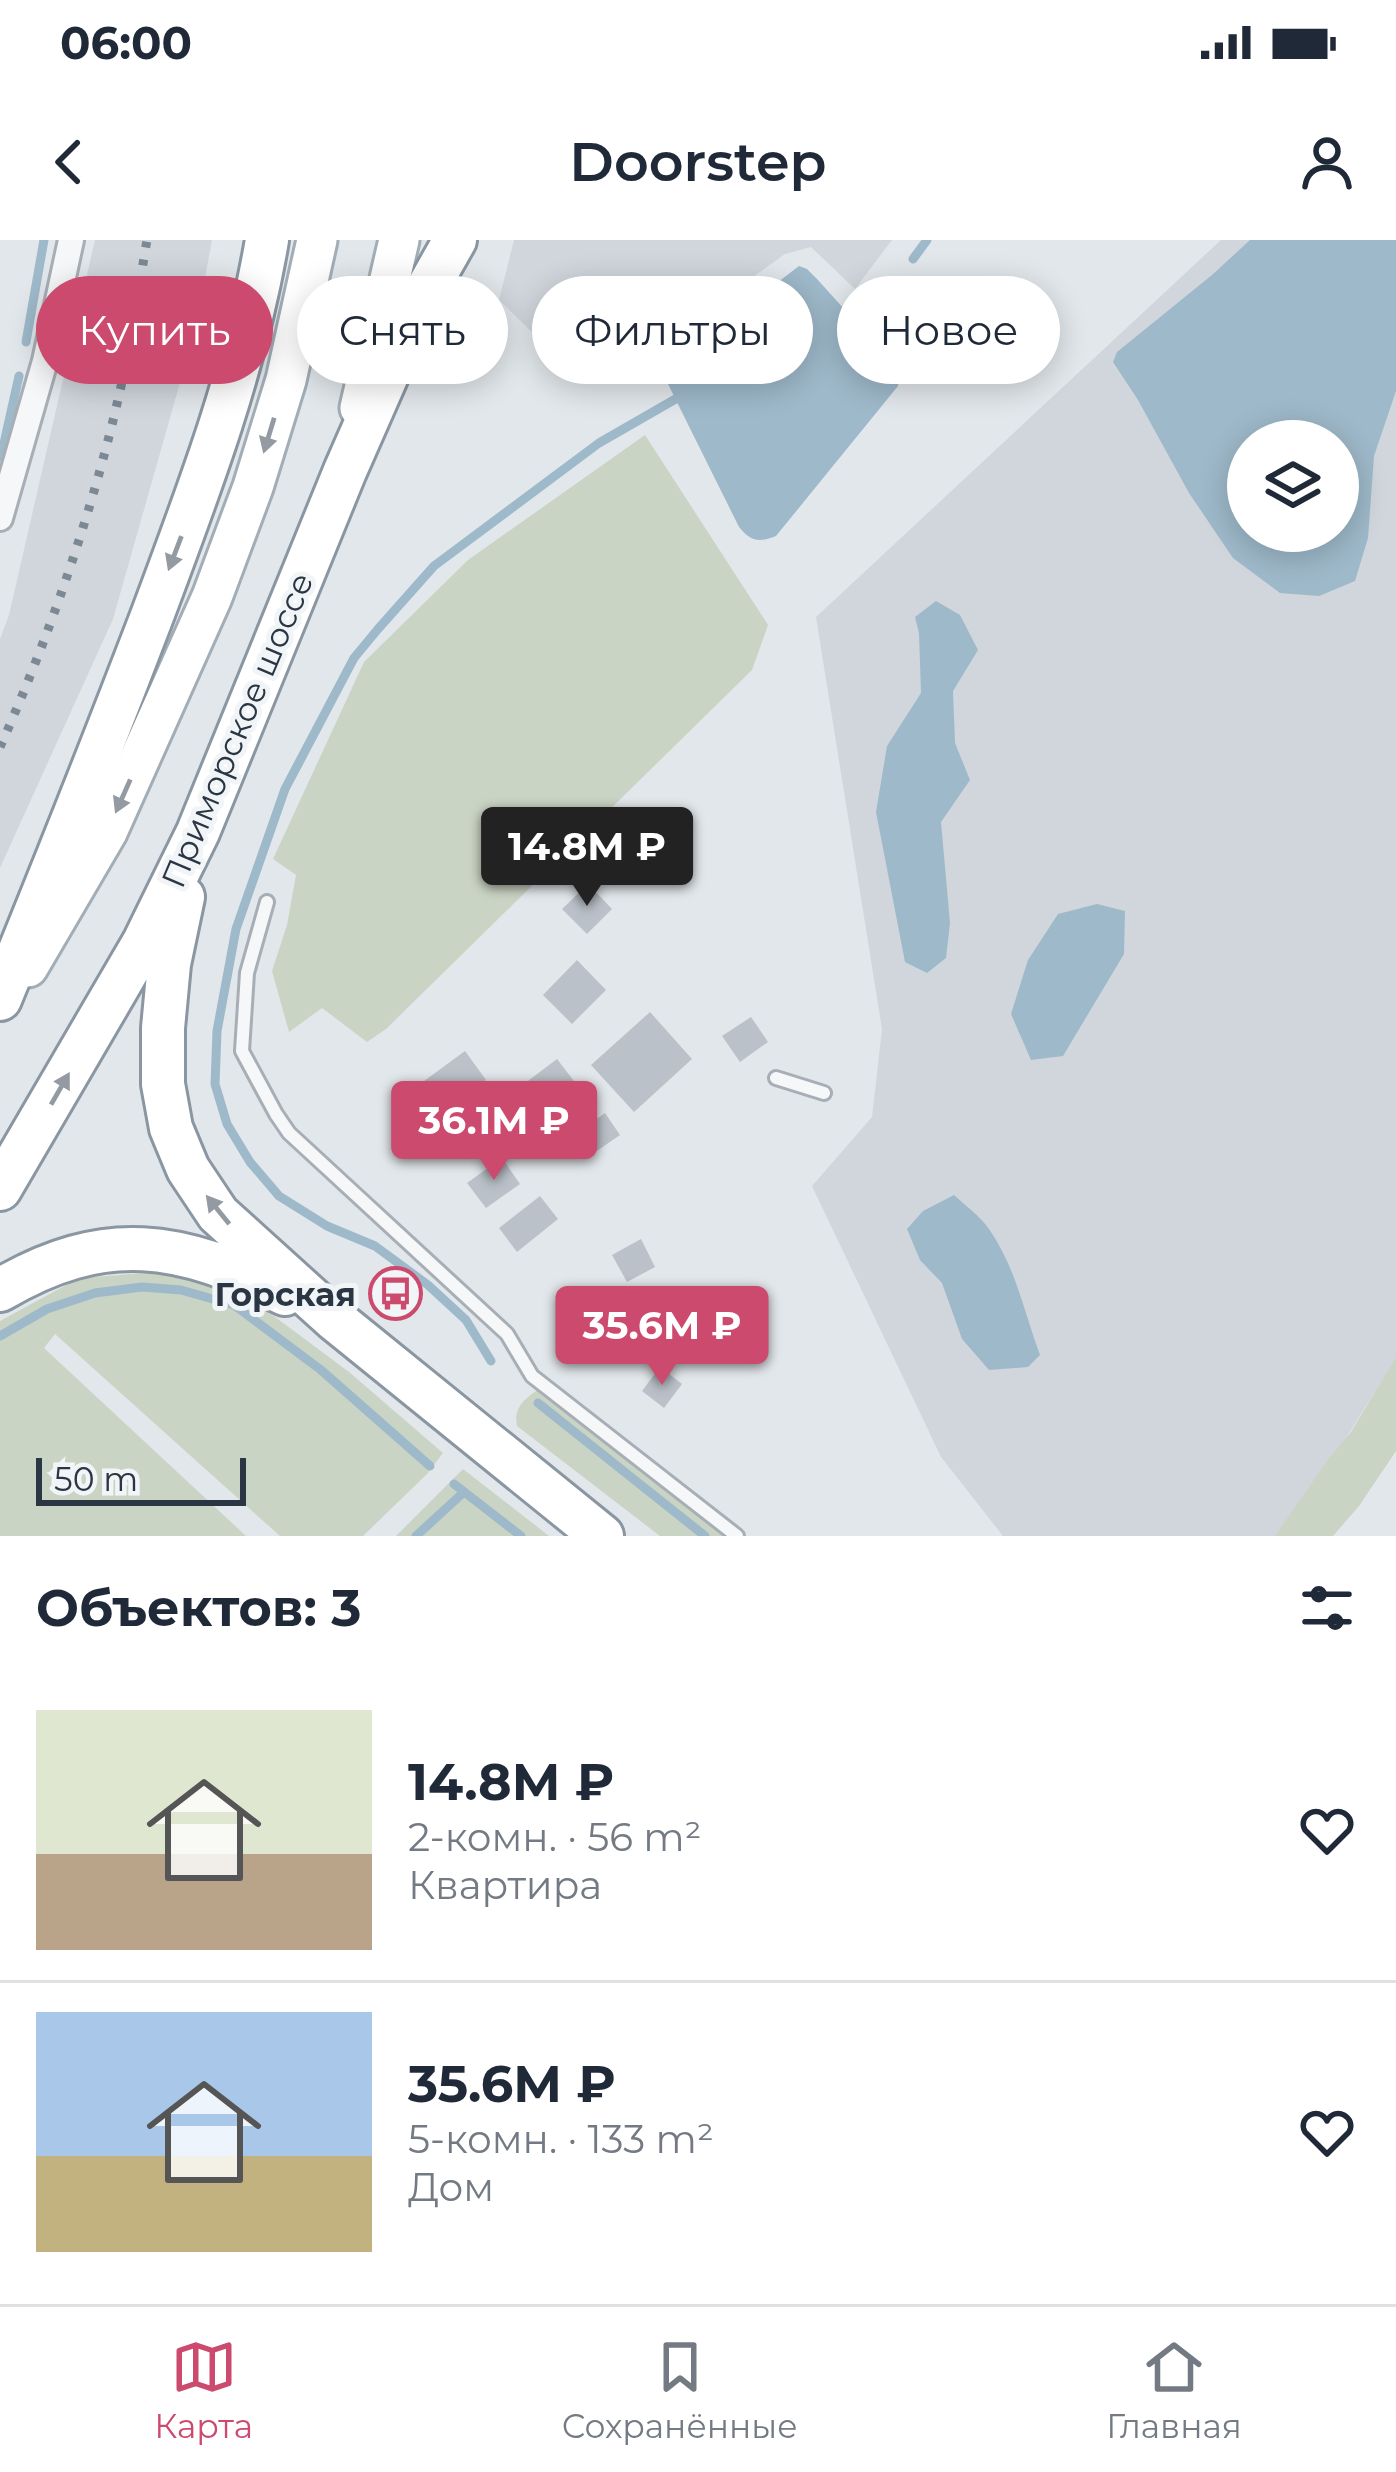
<!DOCTYPE html>
<html lang="ru">
<head>
<meta charset="utf-8">
<style>
  body { margin:0; font-family:Montserrat,sans-serif; background:#f2f2f3; color:#1f2937; height:100vh; display:flex; flex-direction:column; font-size:45px; white-space:nowrap }
  * { box-sizing:border-box; margin:0 }
  p { font-size:39px; color:#747a83 }
  .icon { flex:none; width:66px; height:66px; fill:none; stroke:currentColor; stroke-width:2; stroke-linecap:round; stroke-linejoin:round }
  .map { position:relative; height:1296px; overflow:hidden }
  .panel { display:flex; flex-direction:column; background:#fff; flex:1 }
  .panel>* { flex:none }
  .guide { position:absolute; left:36px; top:36px; width:1326px; height:108px; display:flex; gap:24px }
  .controls { position:absolute; left:1227px; top:180px; display:grid; gap:24px }
  .controls a { display:grid; place-items:center; width:132px; height:132px; border-radius:50%; background:#fff; box-shadow:0 6px 30px #0003; font-size:60px }
  .scale { position:absolute; left:36px; bottom:30px; width:210px; box-sizing:border-box; padding-left:12px; border:6px solid #2a3643; border-top:0; font-size:33px; line-height:42px; white-space:nowrap; color:#2a3643; -webkit-text-stroke:9px #f2f5f8; paint-order:stroke }
  .price { position:absolute; translate:-50% -102px; padding:0 27px; border-radius:12px; background:#cd4a6f; color:#fff; font-size:39px; line-height:78px; filter:drop-shadow(0 3px 6px #0008) }
  .price::after { content:''; position:absolute; left:50%; top:72px; width:36px; height:27px; margin-left:-18px; background:inherit; clip-path:polygon(0 0,100% 0,50% 100%) }
  .price.on { background:#222; color:#fff }
  ul { padding:0; list-style:none }
  li { display:flex; align-items:center; gap:36px; height:300px; padding:0 36px }
  li+li { border-top:3px solid #e0e1e3 }
  li span { display:grid; place-items:center; flex:none; width:336px; height:240px; border-radius:0px; color:#555 }
  li>.icon { margin-inline-start:auto }
  span .icon { width:144px; height:144px; fill:#fffc; stroke-width:1 }
  li b { font-size:51px }
  h2 { display:flex; justify-content:space-between; align-items:center; height:144px; padding:0 36px; font-size:51px }
  .tag { padding:0 42px; border-radius:54px; background:#fff; box-shadow:0 6px 30px #0003; font-size:42px; line-height:108px }
  .tag.on { background:#cd4a6f; color:#fff }
  .status { display:flex; justify-content:space-between; align-items:center; height:84px; padding:0 60px; background:#fff; direction:ltr }
  .status svg { height:33px; fill:currentColor }
  header { display:flex; justify-content:space-between; align-items:center; height:156px; padding:0 36px; background:#fff; font-size:54px; font-weight:600 }
  .dock { display:flex; justify-content:space-around; align-items:center; height:168px; border-top:3px solid #e0e1e3; background:#fff; font-size:33px; color:#747a83 }
  .dock a { display:grid; justify-items:center; gap:6px }
  .dock .on { color:#cd4a6f }
  .map>svg:first-child { display:block }
  .built { fill:#d0d6dc; fill-rule:evenodd }
  .green { fill:#cad4c4 }
  .water { fill:#9eb9ca; fill-rule:evenodd }
  .lines { fill:none; stroke-linecap:round; stroke-linejoin:round }
  .stream { stroke:#9eb9ca; stroke-width:9 }
  .building { fill:#bac1c8 }
  .service-casing { stroke:#a7aeb5; stroke-width:18 }
  .minor-casing { stroke:#a7aeb5; stroke-width:30 }
  .primary-casing { stroke:#a2adb6; stroke-width:45 }
  .trunk-casing { stroke:#8a96a1; stroke-width:48 }
  .service { stroke:#f5f7f9; stroke-width:12 }
  .minor { stroke:#f5f7f9; stroke-width:24 }
  .primary { stroke:#fff; stroke-width:39 }
  .trunk { stroke:#fff; stroke-width:42 }
  .rail { stroke:#7c8894; stroke-width:9; stroke-dasharray:6 12; stroke-linecap:butt }
  .oneway { fill:#949aa1 }
  .labels { text-anchor:middle; stroke-width:10; stroke-linejoin:round; paint-order:stroke }
  .street-label { font-size:33px; fill:#2a3643; stroke:#f2f5f8 }
  .poi-label { font-size:33px; font-weight:bold; fill:#2a3643; stroke:#f2f5f8; text-anchor:end }
</style>
</head>
<body>
<div class="status"><b>06:00</b><svg viewBox="0 0 49 12"><path d="M0 12V9h3v3zM5 12V6h3v6zM10 12V3h3v9zM15 12V0h3v12zM26 1h20v11H26zM47 4h2v5h-2z"/></svg></div>
<header><svg class="icon" aria-label="back" viewBox="0 0 24 24"><path d="M15 5l-7 7 7 7"/></svg>Doorstep<svg class="icon" aria-label="person" viewBox="0 0 24 24"><circle cx="12" cy="8" r="4"/><path d="M4 21q1-7 8-7t8 7"/></svg></header>
<div class="map">
<svg width="1396" height="1296" viewBox="0 0 1396 1296">
  <rect width="100%" height="100%" fill="#e2e7eb"/>
  <path class="built" d="M95 0H212L196 86 113 379 0 628V399L9 375Z
    M514 0H892L855 49 811 7 785 14 631 124 541 101 499 60Z
    M1221 0H1396V1118L1285 1296H1003L941 1217 812 946 872 877 882 789 816 377ZM1248 201H1338V291H1248Z"/>
  <path class="green" d="M645 195 768 385 752 430 386 789 367 802 322 768 289 792 272 731 287 685 296 635 273 619 364 422 468 320Z
    M158 1032 207 1040 259 1065 349 1132 443 1213 427 1234 363 1296H280L55 1094 44 1108 246 1296H0V1081L79 1038Z
    M1396 1117V1211L1359 1266 1333 1296H1275L1327 1221 1351 1192Z
    M542 1147 727 1296H660L517 1186C513 1166 526 1158 542 1147Z
    M463 1229 549 1296H396Z"/>
  <path class="water" d="M1250 0H1396V151L1374 216 1368 298 1355 341 1319 356 1280 353 1233 318 1189 253 1138 160 1113 122 1117 112 1212 35ZM1248 201H1338V291H1248Z
    M799 26 807 29 817 39 892 122 899 133 898 146 776 296C759 303 750 301 739 287L665 138 672 123Z
    M936 361 960 375 978 410 953 451 955 503 970 540 941 582 950 683 946 718 927 733 905 722 876 572 887 506 921 453 919 393 915 377Z
    M1097 664 1125 671 1124 714 1063 816 1031 820 1011 774 1028 720 1058 674Z
    M954 955C966 966 980 976 989 989 1016 1028 1024 1072 1040 1115L1028 1127 989 1130 962 1099 942 1043 920 1020 907 989 923 971Z"/>
  <g class="lines">
    <path class="stream" d="M913 19 927 0
      M844 84 854 80 882 47
      M26 102 44 0
      M1 217 19 136
      M0 1096 47 1069 95 1053 142 1047 181 1050 234 1065 321 1130 430 1226
      M491 1121 466 1080 428 1045 375 1006 327 986 279 956 250 922 227 884 215 844 217 791 236 689 285 549 354 418 378 389 434 326 599 203 686 153
      M538 1163 705 1296
      M454 1244 521 1296
      M416 1296 464 1252"/>
  </g>
  <path class="building" d="M588 644 612 669 587 694 562 669Z
    M577 720 606 750 572 784 543 755Z
    M650 772 692 819 634 872 591 825Z
    M751 777 768 802 740 822 722 796Z
    M465 811 486 840 440 872 420 844Z
    M557 819 580 849 506 905 483 875Z
    M605 873 620 895 585 919 570 898Z
    M502 918 520 944 486 968 467 943Z
    M540 956 558 979 517 1012 499 988Z
    M641 999 655 1027 627 1042 612 1015Z
    M660 1127 682 1144 664 1168 642 1151Z"/>
  <g class="lines">
    <defs>
      <path id="service" d="M267 662 247 733 242 811 276 874 289 893 507 1094 532 1136 737 1296
        M776 838 824 853"/>
      <path id="minor" d="M0 278 45 121 71 0"/>
      <path id="primary" d="M360 168 399 0
        M28 727 107 592 212 357 253 247 286 140 317 0"/>
      <path id="trunk" d="M183 657 169 724 163 788V844L171 888 188 929 218 974 334 1079 602 1296
        M0 759C52 632 103 504 152 376 198 253 245 130 267 0
        M0 949 144 702 198 592 345 231 417 67 455 0
        M0 1050C105 988 181 1002 285 1054"/>
    </defs>
    <use href="#service" class="service-casing"/>
    <use href="#minor" class="minor-casing"/>
    <use href="#primary" class="primary-casing"/>
    <use href="#trunk" class="trunk-casing"/>
    <use href="#service" class="service"/>
    <use href="#minor" class="minor"/>
    <use href="#primary" class="primary"/>
    <use href="#trunk" class="trunk"/>
    <path class="rail" d="M0 507C51 393 97 259 123 137 133 92 139 46 147 0"/>
  </g>
  <defs><path id="oneway-solid" d="M-6-.8H1V-3.2L6.5 0L1 3.2V.8H-6Z" transform="scale(3)"/></defs>
  <g class="oneway">
    <use href="#oneway-solid" transform="translate(269 195) rotate(107)"/>
    <use href="#oneway-solid" transform="translate(175 313) rotate(111)"/>
    <use href="#oneway-solid" transform="translate(123 556) rotate(114)"/>
    <use href="#oneway-solid" transform="translate(60 849) rotate(-60)"/>
    <use href="#oneway-solid" transform="translate(218 970) rotate(-129)"/>
  </g>
  <defs>
    <symbol id="bus-ring" viewBox="-11 -11 22 22"><circle r="9.5" fill="#f2f5f8" stroke="#cd4a6f" stroke-width="1.5"/><path d="M-5-6H5V4H4V6H2V4H-2V6H-4V4H-5ZM-3.5-4V0h7V-4ZM-3.5 1.2v1.5H-2V1.2ZM2 1.2v1.5H3.5V1.2Z" fill="#cd4a6f"/></symbol>
  </defs>
  <g fill-rule="evenodd">
    <use href="#bus-ring" x="366" y="1024" width="59" height="59"/>
  </g>
  <g class="labels">
    <g class="street-label">
      <text transform="translate(237 490) rotate(-67)" y="12">Приморское шоссе</text>
    </g>
    <g class="poi-label">
      <text x="356" y="1066">Горская</text>
    </g>
  </g>
</svg>
<div class="controls">
<a><svg class="icon" aria-label="layers" viewBox="0 0 24 24"><path d="M12 4l9 5-9 5-9-5zM3 14l9 5 9-5"/></svg></a>
</div>
<div class="scale">50 m</div>
<b class="price on" style="left:587px;top:669px">14.8M ₽</b>
<b class="price" style="left:494px;top:943px">36.1M ₽</b>
<b class="price" style="left:662px;top:1148px">35.6M ₽</b>
<div class="guide">
<a class="tag on">Купить</a>
<a class="tag">Снять</a>
<a class="tag">Фильтры</a>
<a class="tag">Новое</a>
</div>
</div>
<section class="panel">
<h2>Объектов: 3<svg class="icon" aria-label="filters" viewBox="0 0 24 24"><path d="M4 7h16M4 17h16"/><circle cx="9" cy="7" r="2"/><circle cx="15" cy="17" r="2"/></svg></h2>
<ul>
<li><span style="background:linear-gradient(#dfe7d0 60%,#b9a48a 0)"><svg class="icon" aria-label="home" viewBox="0 0 24 24"><path d="M3 11l9-7 9 7M6 9v11h12V9"/></svg></span><div><b>14.8M ₽</b><p>2-комн. · 56 m²</p><p>Квартира</p></div><svg class="icon" aria-label="heart" viewBox="0 0 24 24"><path d="M12 20l-8-8c-3-5 5-10 8-4 3-6 11-1 8 4z"/></svg></li>
<li><span style="background:linear-gradient(#a9c7e8 60%,#c2b280 0)"><svg class="icon" aria-label="home" viewBox="0 0 24 24"><path d="M3 11l9-7 9 7M6 9v11h12V9"/></svg></span><div><b>35.6M ₽</b><p>5-комн. · 133 m²</p><p>Дом</p></div><svg class="icon" aria-label="heart" viewBox="0 0 24 24"><path d="M12 20l-8-8c-3-5 5-10 8-4 3-6 11-1 8 4z"/></svg></li>
</ul>
</section>
<nav class="dock">
<a class="on"><svg class="icon" aria-label="map" viewBox="0 0 24 24"><path d="M3 6l6-2 6 2 6-2v14l-6 2-6-2-6 2zM9 4v14M15 6v14"/></svg>Карта</a>
<a><svg class="icon" aria-label="saved" viewBox="0 0 24 24"><path d="M7 4h10v16l-5-4-5 4z"/></svg>Сохранённые</a>
<a><svg class="icon" aria-label="home" viewBox="0 0 24 24"><path d="M3 11l9-7 9 7M6 9v11h12V9"/></svg>Главная</a>
</nav>
</body>
</html>
